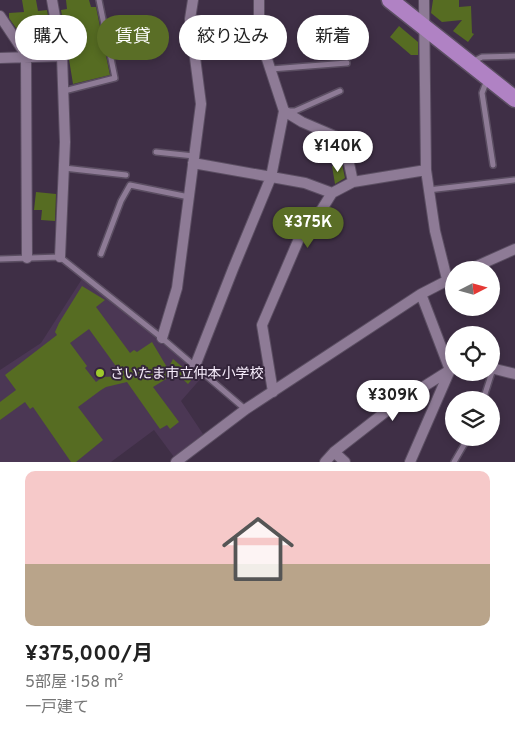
<!DOCTYPE html>
<html lang="ja">
<head>
<meta charset="utf-8">
<style>
  body { margin:0; font-family:Overpass,"Noto Sans JP",sans-serif; background:#f6f6f6; color:#222; height:100vh; display:flex; flex-direction:column; font-size:19px; white-space:nowrap }
  * { box-sizing:border-box; margin:0 }
  p { font-size:16px; color:#767676 }
  .icon { flex:none; width:28px; height:28px; fill:none; stroke:currentColor; stroke-width:2; stroke-linecap:round; stroke-linejoin:round }
  .map { position:relative; height:462px; overflow:hidden }
  .drawer { display:flex; flex-direction:column; background:#fff; flex:1 }
  .drawer>* { flex:none }
  .guide { position:absolute; left:15px; top:15px; width:485px; height:45px; display:flex; gap:10px }
  .needle { width:32px; rotate:84deg }
  .fabs { position:absolute; left:445px; top:261px; display:grid; gap:10px }
  .fabs a { display:grid; place-items:center; width:55px; height:55px; border-radius:50%; background:#fff; box-shadow:0 2px 8px #0003; font-size:25px }
  .price { position:absolute; translate:-50% -42px; padding:0 11px; border-radius:18px; background:#fff; color:#222; font-size:16px; line-height:32px; filter:drop-shadow(0 1px 2px #0008) }
  .price::after { content:''; position:absolute; left:50%; top:30px; width:15px; height:11px; margin-left:-8px; background:inherit; clip-path:polygon(0 0,100% 0,50% 100%) }
  .price.current { background:#5a6e26; color:#fff }
  ul { padding:0; list-style:none }
  li { display:grid; align-content:center; gap:10px; height:265px; padding:0 25px }
  li+li { border-top:1px solid #e0e0e0 }
  li span { display:grid; place-items:center; height:155px; border-radius:10px; color:#555 }
  li>.icon { margin-inline-start:auto }
  span .icon { width:90px; height:90px; fill:#fffc; stroke-width:1 }
  li b { font-size:21px }
  .chip { padding:0 18px; border-radius:22px; background:#fff; box-shadow:0 2px 8px #0003; font-size:18px; line-height:45px }
  .chip.current { background:#5a6e26; color:#fff }
  .map>svg:first-child { display:block }
  .built { fill:#4b3754 }
  .building { fill:#566c22; fill-rule:evenodd }
  .lines { fill:none; stroke-linecap:round; stroke-linejoin:round }
  .service-casing { stroke:#5b4e62; stroke-width:8 }
  .minor-casing { stroke:#5b4e62; stroke-width:12 }
  .trunk-casing { stroke:#5b4e62; stroke-width:19 }
  .service { stroke:#8e7b96; stroke-width:5 }
  .minor { stroke:#8e7b96; stroke-width:10 }
  .trunk { stroke:#b082c4; stroke-width:16 }
  .poi-dot { fill:#9fca2c; stroke:#34253b; stroke-width:2 }
  .labels { text-anchor:middle; stroke-width:4; stroke-linejoin:round; paint-order:stroke }
  .poi-label { font-size:14px; fill:#f6ecfb; stroke:#34253b; text-anchor:start }
</style>
</head>
<body>
<div class="map">
<svg width="515" height="462" viewBox="0 0 515 462">
  <rect width="100%" height="100%" fill="#3f2f46"/>
  <path class="built" d="M82 279 203 376 181 401 203 434 174 457 154 430 111 462H0V370L41 343Z"/>
  <path class="building" d="M22 0H36L38 11 47 10 54 49 33 50 32 27 16 28 9 18V13L24 12Z
    M66 0H89L91 7H96L110 75 73 84 61 10 67 9Z
    M433 0H459V7L471 6 472 33 474 34 468 42 453 31 462 20 442 22 431 13Z
    M399 26 418 42V55H411L390 37Z
    M342 164 345 178 335 184 332 166Z
    M36 192 56 194 55 221 41 220 42 210H34Z
    M82 286 105 300 96 307 130 353 134 350 137 352 152 342 168 369 173 359 194 377 188 384 176 373 153 387 179 422 170 429 167 425 160 429 127 382 106 387 101 390 78 407 103 440 76 462H71L33 407 30 409 25 402 0 420V402L16 390 5 375 57 335 55 332 59 323ZM89 329 123 376 103 377 96 382 85 368 87 366 70 343Z"/>
  <g class="lines">
    <defs>
      <path id="service" d="M472 62 482 57 515 56
        M271 69 347 63
        M487 80 482 93 493 165
        M64 91 115 78 99 0
        M287 111H295L340 91
        M156 152 194 156
        M64 168 126 175
        M428 190 514 180
        M101 254 121 201 130 185 189 197
        M0 259 60 257 162 338 245 409
        M483 400 493 369
        M454 462 468 438"/>
      <path id="minor" d="M52 0 62 56 65 142 60 257
        M424 0 426 170 435 231 447 279
        M0 16 28 58
        M0 58 62 56
        M26 58 27 258
        M284 111 302 122 344 140 353 182
        M193 163 305 183 332 193
        M468 270 515 249
        M162 338 177 288 201 104 190 19 193 0
        M195 366 233 269 271 177 284 111 264 50 259 24V0
        M491 368 515 374
        M273 392 262 325 301 234 322 209 332 193 353 182 426 170
        M334 452 345 462
        M176 462 246 409 421 294 454 277
        M325 462 334 452 393 406 450 370
        M410 462 450 370 421 294"/>
      <path id="trunk" d="M390 0 515 99"/>
    </defs>
    <use href="#service" class="service-casing"/>
    <use href="#minor" class="minor-casing"/>
    <use href="#trunk" class="trunk-casing"/>
    <use href="#service" class="service"/>
    <use href="#minor" class="minor"/>
    <use href="#trunk" class="trunk"/>
  </g>
  <circle class="poi-dot" cx="100" cy="373" r="5"/>
  <g class="labels">
    <g class="poi-label">
      <text x="110" y="378">さいたま市立仲本小学校</text>
    </g>
  </g>
</svg>
<div class="fabs">
<a><svg class="needle" viewBox="-14 -14 28 28"><path d="M0-13l5 13h-10z" fill="#e53935"/><path d="M0 13l5-13h-10z" fill="#767676"/></svg></a>
<a><svg class="icon" aria-label="locate" viewBox="0 0 24 24"><circle cx="12" cy="12" r="6"/><path d="M12 2v4M12 18v4M2 12h4M18 12h4"/></svg></a>
<a><svg class="icon" aria-label="layers" viewBox="0 0 24 24"><path d="M12 4l9 5-9 5-9-5zM3 14l9 5 9-5"/></svg></a>
</div>
<b class="price" style="left:338px;top:173px">¥140K</b>
<b class="price current" style="left:308px;top:249px">¥375K</b>
<b class="price" style="left:393px;top:422px">¥309K</b>
<div class="guide">
<a class="chip">購入</a>
<a class="chip current">賃貸</a>
<a class="chip">絞り込み</a>
<a class="chip">新着</a>
</div>
</div>
<section class="drawer">
<ul>
<li><span style="background:linear-gradient(#f6c9c9 60%,#b9a48a 0)"><svg class="icon" aria-label="home" viewBox="0 0 24 24"><path d="M3 11l9-7 9 7M6 9v11h12V9"/></svg></span><div><b>¥375,000/月</b><p>5部屋 · 158 m²</p><p>一戸建て</p></div></li>
</ul>
</section>
</body>
</html>
